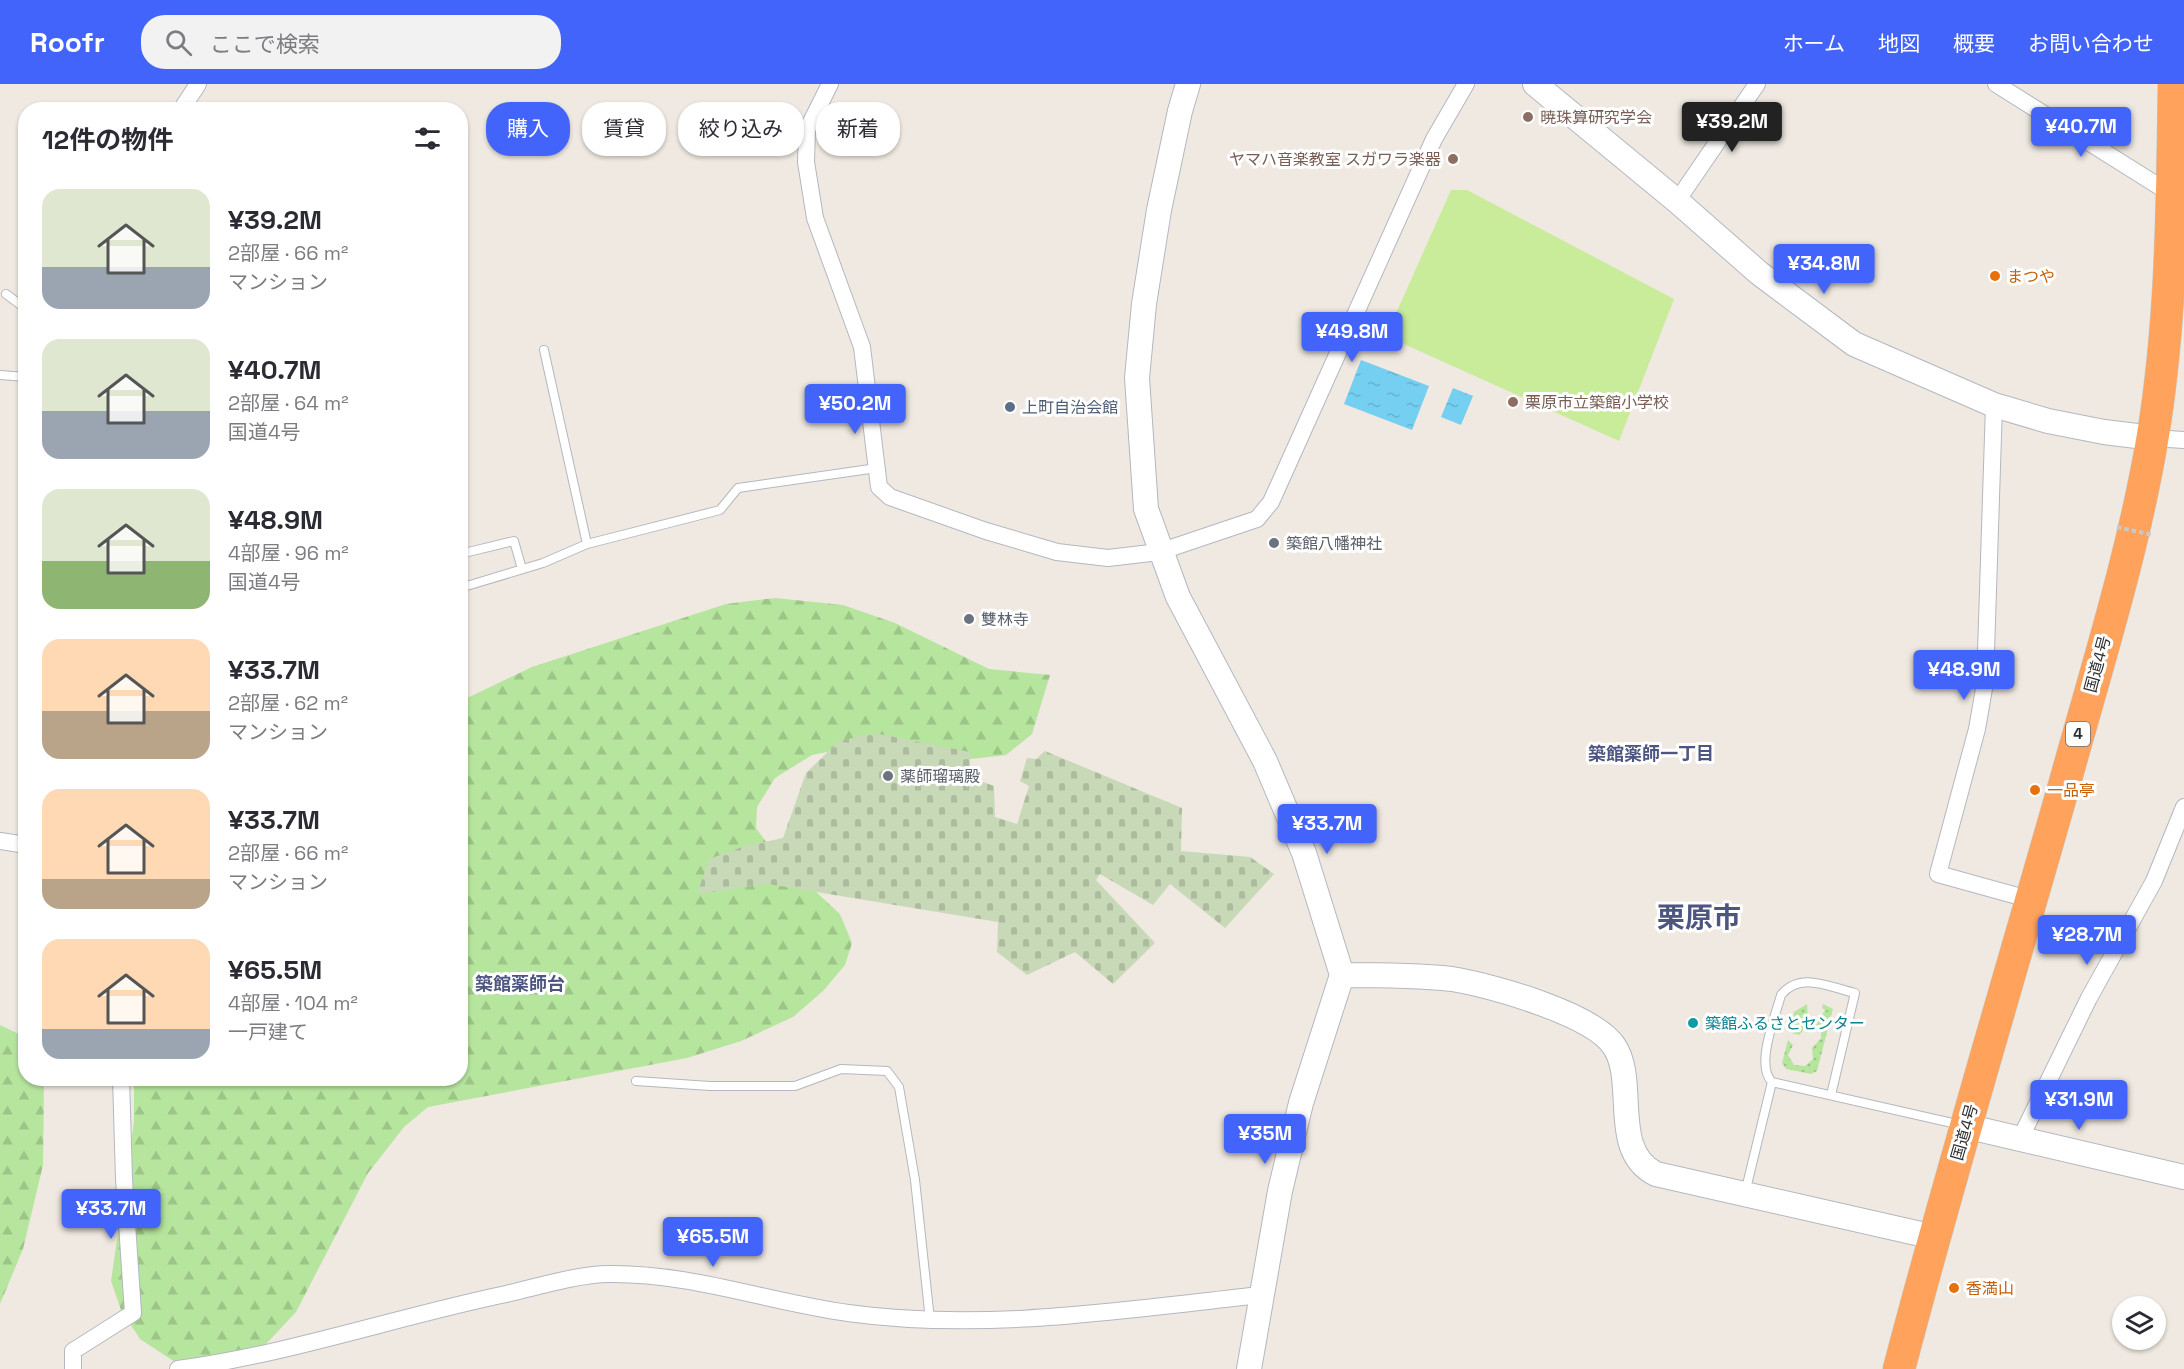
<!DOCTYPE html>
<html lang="ja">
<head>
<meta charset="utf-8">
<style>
  body { margin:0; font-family:"Space Grotesk","Noto Sans JP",sans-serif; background:#f2f2f3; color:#2b2b33; height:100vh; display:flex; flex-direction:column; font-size:22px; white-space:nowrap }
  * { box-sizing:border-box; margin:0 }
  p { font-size:20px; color:#7c7c81 }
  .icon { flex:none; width:33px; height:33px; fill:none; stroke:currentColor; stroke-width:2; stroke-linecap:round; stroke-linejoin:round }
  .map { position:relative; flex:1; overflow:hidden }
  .side { position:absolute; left:18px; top:18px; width:450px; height:984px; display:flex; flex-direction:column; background:#fff; border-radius:24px; box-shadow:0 2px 4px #0004 }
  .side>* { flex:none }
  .hud { position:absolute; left:486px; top:18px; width:570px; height:54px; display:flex; gap:12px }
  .tools { position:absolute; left:2112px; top:1212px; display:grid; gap:12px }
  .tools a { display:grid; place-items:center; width:54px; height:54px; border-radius:50%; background:#fff; box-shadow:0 2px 4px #0004; font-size:30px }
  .price { position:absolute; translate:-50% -51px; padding:0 14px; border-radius:6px; background:#4264fb; color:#fff; font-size:20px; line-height:39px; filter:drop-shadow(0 2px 3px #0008) }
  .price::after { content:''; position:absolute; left:50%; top:36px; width:18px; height:14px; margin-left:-9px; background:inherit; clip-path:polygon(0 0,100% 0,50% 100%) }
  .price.active { background:#222; color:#fff }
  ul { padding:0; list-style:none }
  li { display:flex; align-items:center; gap:18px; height:150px; padding:0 24px }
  li span { display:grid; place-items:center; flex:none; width:168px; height:120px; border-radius:18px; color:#555 }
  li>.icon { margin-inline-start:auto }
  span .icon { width:72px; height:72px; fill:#fffc; stroke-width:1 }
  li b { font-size:26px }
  h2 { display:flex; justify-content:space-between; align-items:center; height:72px; padding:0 24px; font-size:26px }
  .tag { padding:0 21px; border-radius:24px; background:#fff; box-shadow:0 2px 4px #0004; font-size:21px; line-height:54px }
  .tag.active { background:#4264fb; color:#fff }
  header { display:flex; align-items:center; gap:36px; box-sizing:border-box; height:84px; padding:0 30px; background:#4264fb; color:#fff }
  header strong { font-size:28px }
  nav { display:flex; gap:33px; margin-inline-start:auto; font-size:21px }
  .search { width:420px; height:54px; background:#f2f2f3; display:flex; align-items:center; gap:15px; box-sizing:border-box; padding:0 21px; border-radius:24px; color:#7c7c81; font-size:22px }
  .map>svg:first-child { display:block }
  .grass { fill:url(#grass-dots) }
  .forest { fill:url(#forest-firs) }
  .cemetery { fill:url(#cemetery-stones) }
  .pitch { fill:#c9ec9a }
  .water { fill:url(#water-ripples) }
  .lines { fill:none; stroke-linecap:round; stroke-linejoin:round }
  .lane-casing { stroke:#b4b7c1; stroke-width:10 }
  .street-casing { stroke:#b4b7c1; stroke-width:18 }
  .secondary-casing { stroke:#b4b7c1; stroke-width:26 }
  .highway-casing { stroke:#c9c9c9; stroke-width:33 }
  .lane { stroke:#fff; stroke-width:8 }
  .street { stroke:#fff; stroke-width:16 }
  .secondary { stroke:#fff; stroke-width:24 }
  .highway { stroke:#ffa35c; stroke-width:32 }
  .path-bridge { stroke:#c9c9c9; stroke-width:4; stroke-dasharray:4.5 3; stroke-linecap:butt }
  .education-dot { fill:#8d6e63; stroke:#fff; stroke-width:2 }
  .food-dot { fill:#e8710a; stroke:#fff; stroke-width:2 }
  .service-dot { fill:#5c6f8a; stroke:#fff; stroke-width:2 }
  .worship-dot { fill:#6b7280; stroke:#fff; stroke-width:2 }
  .culture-dot { fill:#0f9aa8; stroke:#fff; stroke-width:2 }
  .labels { text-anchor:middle; stroke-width:6; stroke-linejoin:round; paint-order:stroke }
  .shield { fill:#fff; stroke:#6d6d6d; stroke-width:1.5 }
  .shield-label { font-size:15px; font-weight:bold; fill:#2e2e2e }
  .education-label { font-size:16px; fill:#785e54; stroke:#fff; text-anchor:start }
  .food-label { font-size:16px; fill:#c56008; stroke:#fff; text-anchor:start }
  .service-label { font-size:16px; fill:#4e5e75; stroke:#fff; text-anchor:start }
  .worship-label { font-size:16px; fill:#5b616d; stroke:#fff; text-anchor:start }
  .street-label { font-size:16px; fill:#2e2e2e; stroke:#fff }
  .culture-label { font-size:16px; fill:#0d838f; stroke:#fff; text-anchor:start }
  .neighbourhood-label { font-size:18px; font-weight:bold; fill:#4d5680; stroke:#fff }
  .town-label { font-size:28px; font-weight:bold; fill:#4d5680; stroke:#fff }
</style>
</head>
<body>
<header>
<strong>Roofr</strong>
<div class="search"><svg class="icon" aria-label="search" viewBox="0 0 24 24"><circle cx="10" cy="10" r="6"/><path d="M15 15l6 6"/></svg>ここで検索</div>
<nav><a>ホーム</a><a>地図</a><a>概要</a><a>お問い合わせ</a></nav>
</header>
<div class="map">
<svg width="2184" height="1285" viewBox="0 0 2184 1285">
  <defs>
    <pattern id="grass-dots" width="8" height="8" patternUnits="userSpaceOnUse" patternTransform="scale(1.5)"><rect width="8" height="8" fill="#b6e59e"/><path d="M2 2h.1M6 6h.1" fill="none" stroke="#9dc588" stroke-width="1.8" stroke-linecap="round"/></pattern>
    <pattern id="forest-firs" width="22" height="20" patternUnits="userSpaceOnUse" patternTransform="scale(1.5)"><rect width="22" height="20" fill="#b6e59e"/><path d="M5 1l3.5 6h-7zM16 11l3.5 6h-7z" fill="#9dc588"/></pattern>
    <pattern id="cemetery-stones" width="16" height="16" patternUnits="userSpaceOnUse" patternTransform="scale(1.5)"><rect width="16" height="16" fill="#c8d9b8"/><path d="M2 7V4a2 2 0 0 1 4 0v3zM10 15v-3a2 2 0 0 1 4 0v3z" fill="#acbb9e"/></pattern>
    <pattern id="water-ripples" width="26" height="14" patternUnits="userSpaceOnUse" patternTransform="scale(1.5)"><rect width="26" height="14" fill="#75cff0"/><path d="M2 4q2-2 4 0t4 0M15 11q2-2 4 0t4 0" fill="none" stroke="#66b2ce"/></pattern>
  </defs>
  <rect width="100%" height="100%" fill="#efe9e1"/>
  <path class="grass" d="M1807 920C1808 931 1808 943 1799 951L1792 949 1790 946 1794 928Z
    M1823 920 1833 925 1817 987 1811 990 1786 985 1782 979 1788 956 1793 961 1788 971 1794 981 1805 982 1813 975 1812 964 1821 954V947L1816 941 1825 926 1822 924Z"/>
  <path class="forest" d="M775 514 843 521 895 539 989 585 1050 591 1032 650 1006 671 971 675 861 661 812 671 775 694 757 723 756 744 775 770 840 830 852 859 845 881 823 907 793 933 741 957 687 974 428 1023 404 1043 368 1089 296 1228 251 1276 195 1285 175 1278 140 1255 121 1226 111 1197 134 1038V995L460 994 461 617 532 583 726 520Z
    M0 941 25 953 26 994 44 995 43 1081 23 1165 0 1220Z"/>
  <path class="cemetery" d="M874 649 970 668V693L994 702 995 733 1017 740 1029 702 1020 697 1027 674 1036 675 1045 667 1182 724 1181 767 1250 773 1274 790 1225 844 1170 800 1153 821 1100 790 1096 796 1155 859 1113 900 1075 868 1027 891 997 868 998 838 768 800 697 810 709 775 745 762 783 754 806 689 839 657Z"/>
  <path class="pitch" d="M1451 106H1467L1674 215 1619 357 1386 252Z"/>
  <path class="water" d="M1361 276 1429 302 1412 346 1344 320Z
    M1453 304 1473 312 1461 341 1441 333Z"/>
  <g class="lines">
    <defs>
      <path id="lane" d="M6 210 26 225
        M544 266 587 460
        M0 291 26 293
        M460 470 514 457 522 485
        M460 504 543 479 587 460 720 426 738 404 877 384
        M636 997 710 1002H795L841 985 887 987 899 1003 915 1096 930 1236
        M1772 998C1755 981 1775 934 1781 911 1800 887 1829 903 1855 909L1831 1011
        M1745 1109 1772 998 1961 1041"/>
      <path id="street" d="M830 0 807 46 806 78 815 134 862 263 879 403 890 413 986 447 1057 468 1108 474 1159 468 1257 435 1271 418 1434 55 1466 0
        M1996 0 2176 113
        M181 26 198 0
        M1677 117 1757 0
        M1994 321 1985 599 1977 645 1938 790 2032 816
        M2153 354 2184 356
        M0 757 26 761
        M2020 1055 2089 914 2154 797 2184 723
        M73 1285V1267L133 1229 124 1095 121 994
        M178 1285C289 1270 396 1233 506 1210 536 1203 579 1190 609 1190 691 1189 768 1218 848 1229 985 1248 1123 1226 1260 1211"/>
      <path id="secondary" d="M1188 0 1180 27 1159 126 1144 220 1137 294 1146 425 1178 513 1265 677 1304 769 1342 891C1379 891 1415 891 1452 895 1490 901 1593 930 1614 962 1638 997 1609 1067 1656 1090L1934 1153
        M1535 0 1677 117 1759 189 1854 260 1994 321 2048 337 2104 348 2153 354
        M1965 1042 2184 1093
        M1249 1285 1280 1107 1301 1019 1342 891"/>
      <path id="highway" d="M1899 1285C1951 1086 2011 889 2067 691 2098 579 2134 466 2153 351 2172 235 2172 117 2174 0"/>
    </defs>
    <use href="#lane" class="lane-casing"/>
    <use href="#street" class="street-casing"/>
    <use href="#secondary" class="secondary-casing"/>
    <use href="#highway" class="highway-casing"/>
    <use href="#lane" class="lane"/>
    <use href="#street" class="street"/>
    <use href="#secondary" class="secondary"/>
    <use href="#highway" class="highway"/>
    <path class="path-bridge" d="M2117 443 2153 451"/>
  </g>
  <g class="education-dot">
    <circle cx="1528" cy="33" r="6"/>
    <circle cx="1453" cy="75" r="6"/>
    <circle cx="1513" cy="318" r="6"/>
  </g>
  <g class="food-dot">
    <circle cx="1995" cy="192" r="6"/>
    <circle cx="2035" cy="706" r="6"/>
    <circle cx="1954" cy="1204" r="6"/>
  </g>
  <circle class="service-dot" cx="1010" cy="323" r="6"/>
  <g class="worship-dot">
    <circle cx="1274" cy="459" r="6"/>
    <circle cx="969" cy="535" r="6"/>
    <circle cx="888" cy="692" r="6"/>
  </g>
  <circle class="culture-dot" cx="1693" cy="939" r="6"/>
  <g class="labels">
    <rect class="shield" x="2066" y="638" width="24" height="24" rx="4.5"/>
    <g class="shield-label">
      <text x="2078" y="655">4</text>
    </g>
    <g class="education-label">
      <text x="1540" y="39">暁珠算研究学会</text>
      <text x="1441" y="81" text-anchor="end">ヤマハ音楽教室 スガワラ楽器</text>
      <text x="1525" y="324">栗原市立築館小学校</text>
    </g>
    <g class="food-label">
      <text x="2007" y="198">まつや</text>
      <text x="2047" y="712">一品亭</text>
      <text x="1966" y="1210">香満山</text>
    </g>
    <g class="service-label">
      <text x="1022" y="329">上町自治会館</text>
    </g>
    <g class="worship-label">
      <text x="1286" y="465">築館八幡神社</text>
      <text x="981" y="541">雙林寺</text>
      <text x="900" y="698">薬師瑠璃殿</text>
    </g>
    <g class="street-label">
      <text transform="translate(2097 580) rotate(-75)" y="6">国道4号</text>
      <text transform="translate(1964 1048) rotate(-74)" y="6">国道4号</text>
    </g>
    <g class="culture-label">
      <text x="1705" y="945">築館ふるさとセンター</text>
    </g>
    <g class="neighbourhood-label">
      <text x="1651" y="676">築館薬師一丁目</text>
      <text x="520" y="906">築館薬師台</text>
    </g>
    <g class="town-label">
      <text x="1699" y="843">栗原市</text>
    </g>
  </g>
</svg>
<div class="tools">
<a><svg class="icon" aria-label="layers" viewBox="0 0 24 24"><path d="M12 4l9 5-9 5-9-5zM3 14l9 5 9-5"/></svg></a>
</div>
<b class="price active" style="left:1732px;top:69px">¥39.2M</b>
<b class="price" style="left:2081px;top:74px">¥40.7M</b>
<b class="price" style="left:1824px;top:211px">¥34.8M</b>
<b class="price" style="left:1352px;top:279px">¥49.8M</b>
<b class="price" style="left:855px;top:351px">¥50.2M</b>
<b class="price" style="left:1964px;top:617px">¥48.9M</b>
<b class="price" style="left:1327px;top:771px">¥33.7M</b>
<b class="price" style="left:2087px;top:882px">¥28.7M</b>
<b class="price" style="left:2079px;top:1047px">¥31.9M</b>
<b class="price" style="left:1265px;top:1081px">¥35M</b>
<b class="price" style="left:111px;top:1156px">¥33.7M</b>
<b class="price" style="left:713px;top:1184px">¥65.5M</b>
<div class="hud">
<a class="tag active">購入</a>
<a class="tag">賃貸</a>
<a class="tag">絞り込み</a>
<a class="tag">新着</a>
</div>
<section class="side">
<h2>12件の物件<svg class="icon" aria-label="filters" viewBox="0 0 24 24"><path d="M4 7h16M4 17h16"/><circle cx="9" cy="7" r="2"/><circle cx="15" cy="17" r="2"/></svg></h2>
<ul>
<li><span style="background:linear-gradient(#dfe7d0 65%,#9aa5b1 0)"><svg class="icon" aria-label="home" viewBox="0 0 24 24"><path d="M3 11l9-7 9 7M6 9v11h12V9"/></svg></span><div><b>¥39.2M</b><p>2部屋 · 66 m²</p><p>マンション</p></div></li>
<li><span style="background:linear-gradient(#dfe7d0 60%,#9aa5b1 0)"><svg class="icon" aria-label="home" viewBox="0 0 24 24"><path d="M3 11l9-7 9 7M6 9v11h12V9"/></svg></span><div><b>¥40.7M</b><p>2部屋 · 64 m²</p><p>国道4号</p></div></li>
<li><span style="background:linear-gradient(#dfe7d0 60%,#8fb573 0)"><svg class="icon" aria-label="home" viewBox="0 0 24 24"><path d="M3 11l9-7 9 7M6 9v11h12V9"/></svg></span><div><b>¥48.9M</b><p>4部屋 · 96 m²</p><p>国道4号</p></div></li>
<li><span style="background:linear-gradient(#ffd9b3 60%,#b9a48a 0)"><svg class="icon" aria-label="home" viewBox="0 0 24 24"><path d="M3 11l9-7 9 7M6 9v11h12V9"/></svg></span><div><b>¥33.7M</b><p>2部屋 · 62 m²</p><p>マンション</p></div></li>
<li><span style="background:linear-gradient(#ffd9b3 75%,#b9a48a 0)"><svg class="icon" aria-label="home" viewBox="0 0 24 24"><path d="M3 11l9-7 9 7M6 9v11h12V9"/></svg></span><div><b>¥33.7M</b><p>2部屋 · 66 m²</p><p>マンション</p></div></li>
<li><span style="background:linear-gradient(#ffd9b3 75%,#9aa5b1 0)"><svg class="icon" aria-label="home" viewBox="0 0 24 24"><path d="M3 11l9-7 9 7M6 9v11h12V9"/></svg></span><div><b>¥65.5M</b><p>4部屋 · 104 m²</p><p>一戸建て</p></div></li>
</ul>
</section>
</div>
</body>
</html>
